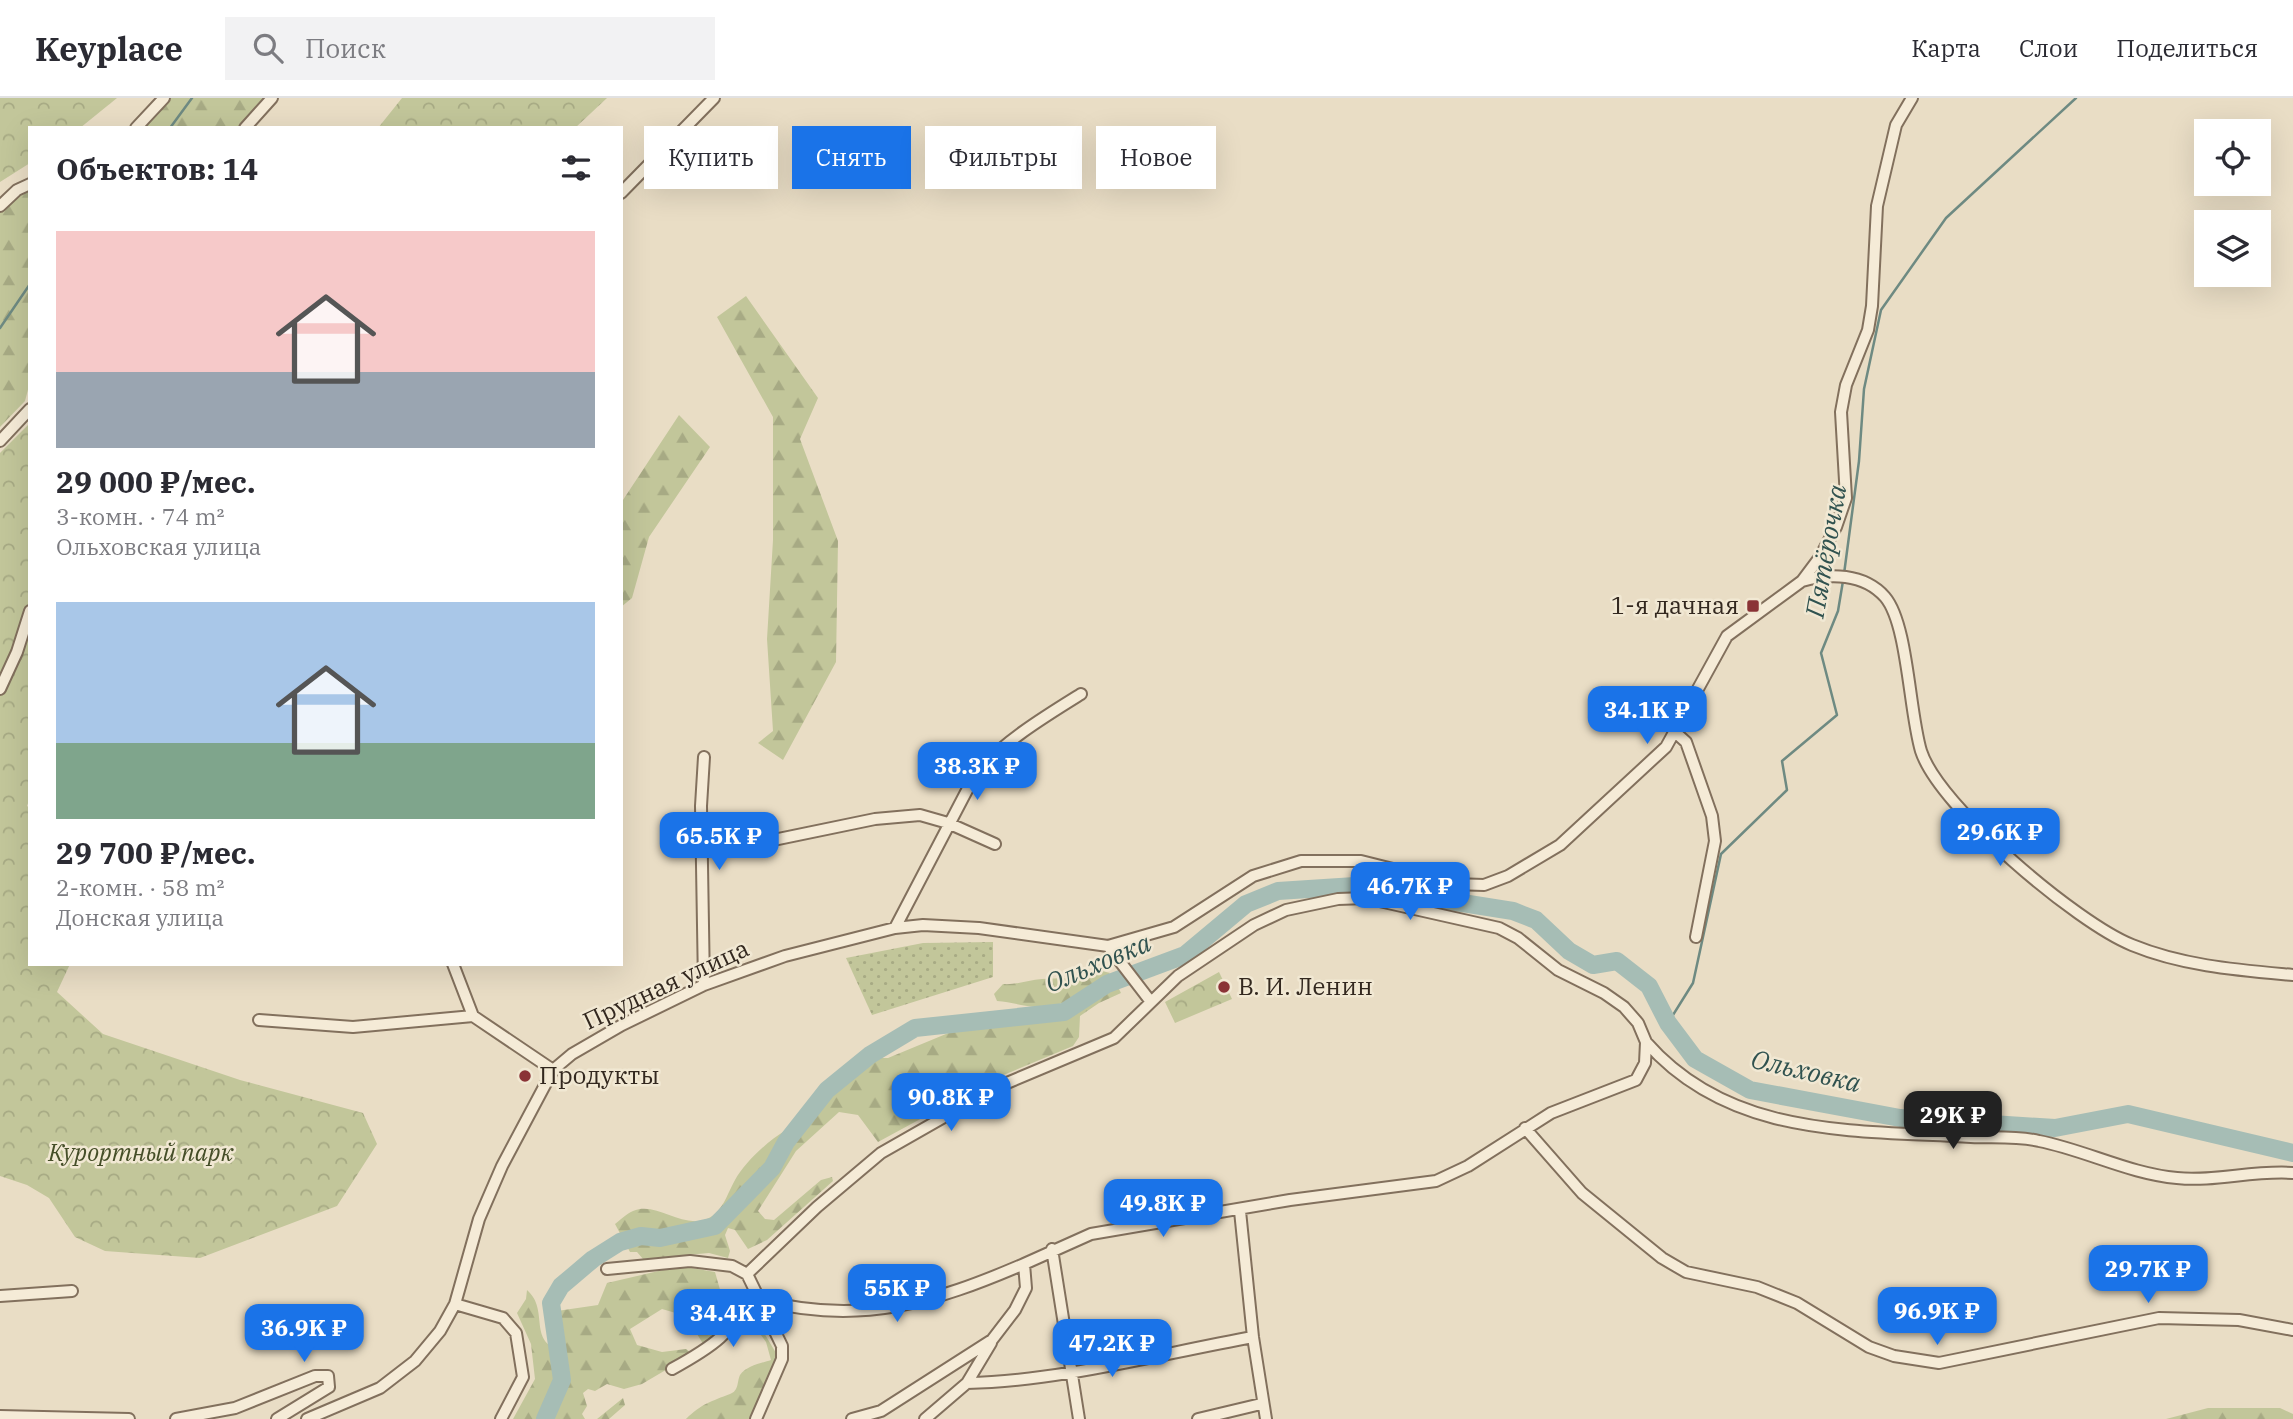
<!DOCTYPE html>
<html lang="ru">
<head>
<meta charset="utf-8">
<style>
  body { margin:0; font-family:"IBM Plex Serif",serif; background:#f2f2f3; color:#2b2b33; height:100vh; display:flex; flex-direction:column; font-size:26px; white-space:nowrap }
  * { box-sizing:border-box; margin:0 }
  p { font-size:23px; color:#7c7c81 }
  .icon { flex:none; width:38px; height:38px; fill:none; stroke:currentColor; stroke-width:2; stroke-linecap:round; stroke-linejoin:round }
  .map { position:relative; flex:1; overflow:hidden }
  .panel { position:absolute; left:28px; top:28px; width:595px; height:840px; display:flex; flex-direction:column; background:#fff; border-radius:0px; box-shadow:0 7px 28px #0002 }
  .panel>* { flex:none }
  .hud { position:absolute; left:644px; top:28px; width:665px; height:63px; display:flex; gap:14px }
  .controls { position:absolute; left:2194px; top:21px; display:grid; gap:14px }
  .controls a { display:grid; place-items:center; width:77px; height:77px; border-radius:0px; background:#fff; box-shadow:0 7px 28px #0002; font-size:35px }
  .price { position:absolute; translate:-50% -60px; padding:0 16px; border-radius:14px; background:#1a73e8; color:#fff; font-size:23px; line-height:46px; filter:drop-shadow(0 2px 4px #0008) }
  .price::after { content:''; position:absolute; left:50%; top:42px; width:21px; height:16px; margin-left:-10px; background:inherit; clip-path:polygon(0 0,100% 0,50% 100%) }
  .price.on { background:#222; color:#fff }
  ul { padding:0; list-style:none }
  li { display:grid; align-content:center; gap:14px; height:371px; padding:0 28px }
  li span { display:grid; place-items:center; height:217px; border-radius:0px; color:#555 }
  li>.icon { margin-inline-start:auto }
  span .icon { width:126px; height:126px; fill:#fffc; stroke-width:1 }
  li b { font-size:30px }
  h2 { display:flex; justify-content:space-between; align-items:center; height:84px; padding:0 28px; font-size:30px }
  .tag { padding:0 24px; border-radius:0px; background:#fff; box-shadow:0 7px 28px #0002; font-size:24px; line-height:63px }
  .tag.on { background:#1a73e8; color:#fff }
  header { display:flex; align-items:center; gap:42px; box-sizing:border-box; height:98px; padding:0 35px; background:#fff; border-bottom:2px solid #e1e1e2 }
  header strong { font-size:33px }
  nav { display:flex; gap:38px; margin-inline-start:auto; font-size:24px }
  .search { width:490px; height:63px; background:#f2f2f3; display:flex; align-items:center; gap:18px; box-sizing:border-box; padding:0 24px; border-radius:0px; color:#7c7c81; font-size:26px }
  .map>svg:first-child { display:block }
  .grass { fill:url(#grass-dots) }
  .forest { fill:url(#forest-firs) }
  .park { fill:url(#park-crowns) }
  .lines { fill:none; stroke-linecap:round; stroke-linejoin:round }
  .stream { stroke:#6e8a82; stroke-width:2.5 }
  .river { stroke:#a6bdb5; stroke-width:18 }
  .minor-casing { stroke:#82705d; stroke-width:14 }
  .minor { stroke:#f5ebd7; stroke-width:10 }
  .poi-dot { fill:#8a3336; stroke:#f1e8d3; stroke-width:2.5 }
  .labels { text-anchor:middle; stroke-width:5; stroke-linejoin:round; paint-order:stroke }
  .poi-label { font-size:24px; fill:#33281f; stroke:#f1e8d3; text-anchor:start }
  .street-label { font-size:24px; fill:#33281f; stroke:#f1e8d3 }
  .park-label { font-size:24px; font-style:italic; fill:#454e28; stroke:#f1e8d3 }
  .water-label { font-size:26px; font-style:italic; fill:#30524f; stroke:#f1e8d3 }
</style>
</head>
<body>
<header>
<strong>Keyplace</strong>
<div class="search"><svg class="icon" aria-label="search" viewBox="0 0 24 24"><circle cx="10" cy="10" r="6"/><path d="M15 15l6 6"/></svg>Поиск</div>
<nav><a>Карта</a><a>Слои</a><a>Поделиться</a></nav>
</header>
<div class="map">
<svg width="2293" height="1321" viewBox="0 0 2293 1321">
  <defs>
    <pattern id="grass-dots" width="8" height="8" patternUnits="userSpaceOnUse" patternTransform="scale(1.75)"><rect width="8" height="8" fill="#c2c69a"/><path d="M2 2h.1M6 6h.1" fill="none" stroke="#a7aa84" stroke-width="1.8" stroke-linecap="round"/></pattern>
    <pattern id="forest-firs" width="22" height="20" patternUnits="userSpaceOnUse" patternTransform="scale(1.75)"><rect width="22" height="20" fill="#c2c69a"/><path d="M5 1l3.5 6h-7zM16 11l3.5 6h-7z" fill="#a7aa84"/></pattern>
    <pattern id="park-crowns" width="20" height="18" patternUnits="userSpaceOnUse" patternTransform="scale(1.75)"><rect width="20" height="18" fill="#c2c69a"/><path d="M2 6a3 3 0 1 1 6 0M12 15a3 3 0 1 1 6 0" fill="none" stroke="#a7aa84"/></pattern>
  </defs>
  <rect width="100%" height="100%" fill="#e9ddc5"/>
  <path class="grass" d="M993 844V879L872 917 846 860 923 845Z"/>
  <path class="forest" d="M169 0H268L241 30H140Z
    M30 90V284L25 303 0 329V113Z
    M746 198 818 300 800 341 838 443 836 564 783 662 758 645 773 633 767 541 773 442V319L717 219Z
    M679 317 710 349 649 439 632 500 621 509V405Z
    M1102 873 1110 875C1095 893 1060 911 1035 909 1023 908 1010 904 997 903L994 896 1003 886C1017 887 1028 882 1042 881 1066 879 1079 883 1102 873Z
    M1117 887 1121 895 1099 905 1080 918 1079 939 1073 948 994 981 878 1044 858 1017 839 1014 796 1053 758 1113 765 1121 774 1122 821 1082 832 1079 833 1083 767 1142 748 1151 735 1132 728 1130 725 1137 730 1153 728 1160 709 1155 643 1161 637 1154H630L615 1126C620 1122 626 1116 633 1113 657 1103 681 1131 707 1121 723 1114 727 1096 735 1082 747 1060 785 1026 809 1023L831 994 874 960H888L958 931 1059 921Z
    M680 1168 715 1174 728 1220 720 1234 705 1249 686 1218 662 1211 630 1231 637 1247 662 1254 686 1251 693 1256 642 1286 624 1291 607 1286 595 1293 588 1291 583 1295 587 1308 582 1316 585 1321H513L535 1281 531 1246 517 1215 526 1201 527 1192C550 1212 527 1244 561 1252L557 1213 598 1207 607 1185Z
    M754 1218 776 1255 775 1265 750 1321H686C701 1306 712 1303 730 1296 739 1293 737 1283 740 1277 746 1268 762 1265 771 1262L766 1244 751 1223Z
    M623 1300 625 1307 609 1321H597Z
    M2208 1310H2280L2293 1316V1321H2166Z"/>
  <path class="park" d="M0 0H117L80 30H30V65L0 84Z
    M402 0H607L575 30H378Z
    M30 325V700L27 708 30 710V866H70L57 894 103 936 240 982 363 1015 377 1046 337 1108 200 1160 105 1153 75 1139 49 1100 27 1087 0 1078V355Z
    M1219 874 1232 901 1175 925 1165 904Z"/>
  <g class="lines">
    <path class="stream" d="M170 30 192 0
      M0 230 30 186
      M1844 476 1859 363 1864 291 1881 212 1946 120 2076 0
      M1668 925 1693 885 1721 756 1787 692 1782 663 1837 617 1821 555 1838 513 1843 483"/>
    <path class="river" d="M545 1321 562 1282 551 1205 561 1188 593 1161 620 1144 641 1138 660 1140 715 1128 772 1070 786 1044 827 992 870 957 915 930 1064 914 1107 886 1185 857 1246 806 1278 793 1355 788 1513 813 1536 822 1569 853 1593 867 1617 863 1649 888 1668 925 1695 961 1750 992 1900 1020 2055 1030 2128 1016 2293 1055"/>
    <defs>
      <path id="minor" d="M136 30 164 0
        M245 30 272 0
        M621 95 714 0
        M0 108 17 92 30 86
        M0 343 30 311
        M1802 483C1829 475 1864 475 1885 499 1908 526 1909 613 1921 653 1939 709 2077 825 2132 847 2183 868 2238 872 2293 877
        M0 591 17 554 30 513
        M1676 635 1686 644 1712 718 1715 743 1696 839
        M703 740 725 752 875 721 920 717 948 725 995 746
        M895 830 976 675C1006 642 1044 619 1081 596
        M1108 848 1151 904
        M453 866 473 918
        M704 887 701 708 704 659
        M259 922 353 929 473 918 553 972
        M1646 944C1730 1040 1854 1032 1971 1039 1993 1040 2018 1038 2039 1043 2085 1052 2130 1076 2177 1080 2215 1084 2253 1072 2293 1075
        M1525 1030 1582 1095 1662 1160 1686 1174 1757 1189 1797 1205 1869 1249 1894 1258 1939 1265 2159 1220 2239 1222 2293 1232
        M1240 1113 1253 1239 1266 1321
        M1052 1151 1079 1321
        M607 1171 690 1163 732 1168 747 1176 782 1248V1261L756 1321
        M747 1176 817 1109 881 1055 995 990 1114 940 1178 878 1254 827 1286 812 1338 801 1366 800 1499 830 1518 840 1558 872 1604 895 1624 909 1638 925 1646 944 1645 965 1636 982 1551 1015 1468 1068 1436 1083 1290 1102 1091 1136 1024 1166 1026 1190 1015 1212 992 1242 881 1313 852 1321
        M0 1198 72 1193
        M761 1202C860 1228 933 1205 1024 1166
        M455 1206 503 1220 516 1235 523 1279 501 1321
        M672 1271C714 1248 731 1236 755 1193
        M967 1285C1062 1283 1159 1256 1253 1239
        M0 1318 129 1321
        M176 1321 235 1310 315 1278H328L329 1289 277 1321
        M307 1321 380 1290 415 1263 440 1233 455 1206 479 1121 502 1068 553 972 572 956 622 927 704 887 785 858 895 830 923 827 979 830 1108 848 1174 829 1253 778 1301 763H1361L1453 786 1484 787 1508 778 1560 747 1666 649 1727 538 1802 483 1820 459 1836 429 1846 400 1841 314 1846 287 1868 232 1872 208 1877 108 1896 27 1912 0
        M925 1321 967 1285 991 1245
        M1198 1321 1261 1306"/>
    </defs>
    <use href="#minor" class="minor-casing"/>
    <use href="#minor" class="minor"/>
  </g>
  <g class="poi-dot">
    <rect x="1746" y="501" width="14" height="14" rx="3.5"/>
    <circle cx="1224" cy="889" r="7"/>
    <circle cx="525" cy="978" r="7"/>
  </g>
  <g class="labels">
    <g class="poi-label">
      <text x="1739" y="516" text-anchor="end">1-я дачная</text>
      <text x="1238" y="897">В. И. Ленин</text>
      <text x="539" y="986">Продукты</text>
    </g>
    <g class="street-label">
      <text transform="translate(666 887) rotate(-25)" y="8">Прудная улица</text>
    </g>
    <g class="park-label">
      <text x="141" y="1063">Курортный парк</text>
    </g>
    <g class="water-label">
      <text transform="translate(1826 453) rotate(-80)" y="9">Пятёрочка</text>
      <text transform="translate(1098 865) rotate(-23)" y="9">Ольховка</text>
      <text transform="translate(1806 973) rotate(13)" y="9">Ольховка</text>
    </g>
  </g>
</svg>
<div class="controls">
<a><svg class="icon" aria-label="locate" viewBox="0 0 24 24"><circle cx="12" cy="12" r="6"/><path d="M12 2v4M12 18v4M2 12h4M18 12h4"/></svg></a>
<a><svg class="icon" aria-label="layers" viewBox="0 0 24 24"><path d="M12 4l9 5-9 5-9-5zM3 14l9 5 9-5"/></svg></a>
</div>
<b class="price" style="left:1647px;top:648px">34.1K ₽</b>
<b class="price" style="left:977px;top:704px">38.3K ₽</b>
<b class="price" style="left:2000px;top:770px">29.6K ₽</b>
<b class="price" style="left:719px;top:774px">65.5K ₽</b>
<b class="price" style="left:1410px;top:824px">46.7K ₽</b>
<b class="price" style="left:951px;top:1035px">90.8K ₽</b>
<b class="price on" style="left:1953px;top:1053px">29K ₽</b>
<b class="price" style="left:1163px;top:1141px">49.8K ₽</b>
<b class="price" style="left:2148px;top:1207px">29.7K ₽</b>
<b class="price" style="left:897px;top:1226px">55K ₽</b>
<b class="price" style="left:1937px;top:1249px">96.9K ₽</b>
<b class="price" style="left:733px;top:1251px">34.4K ₽</b>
<b class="price" style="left:304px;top:1266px">36.9K ₽</b>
<b class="price" style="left:1112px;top:1281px">47.2K ₽</b>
<div class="hud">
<a class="tag">Купить</a>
<a class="tag on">Снять</a>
<a class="tag">Фильтры</a>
<a class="tag">Новое</a>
</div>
<section class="panel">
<h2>Объектов: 14<svg class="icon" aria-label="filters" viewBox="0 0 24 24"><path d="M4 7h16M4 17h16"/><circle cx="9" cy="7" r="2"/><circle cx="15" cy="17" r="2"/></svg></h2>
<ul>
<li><span style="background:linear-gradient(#f6c9c9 65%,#9aa5b1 0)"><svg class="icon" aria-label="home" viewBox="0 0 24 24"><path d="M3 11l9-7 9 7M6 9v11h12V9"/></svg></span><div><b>29 000 ₽/мес.</b><p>3-комн. · 74 m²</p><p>Ольховская улица</p></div></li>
<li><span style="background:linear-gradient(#a9c7e8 65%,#7fa58c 0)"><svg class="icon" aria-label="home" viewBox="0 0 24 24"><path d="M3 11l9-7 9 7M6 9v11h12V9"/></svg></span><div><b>29 700 ₽/мес.</b><p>2-комн. · 58 m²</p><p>Донская улица</p></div></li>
</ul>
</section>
</div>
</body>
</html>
